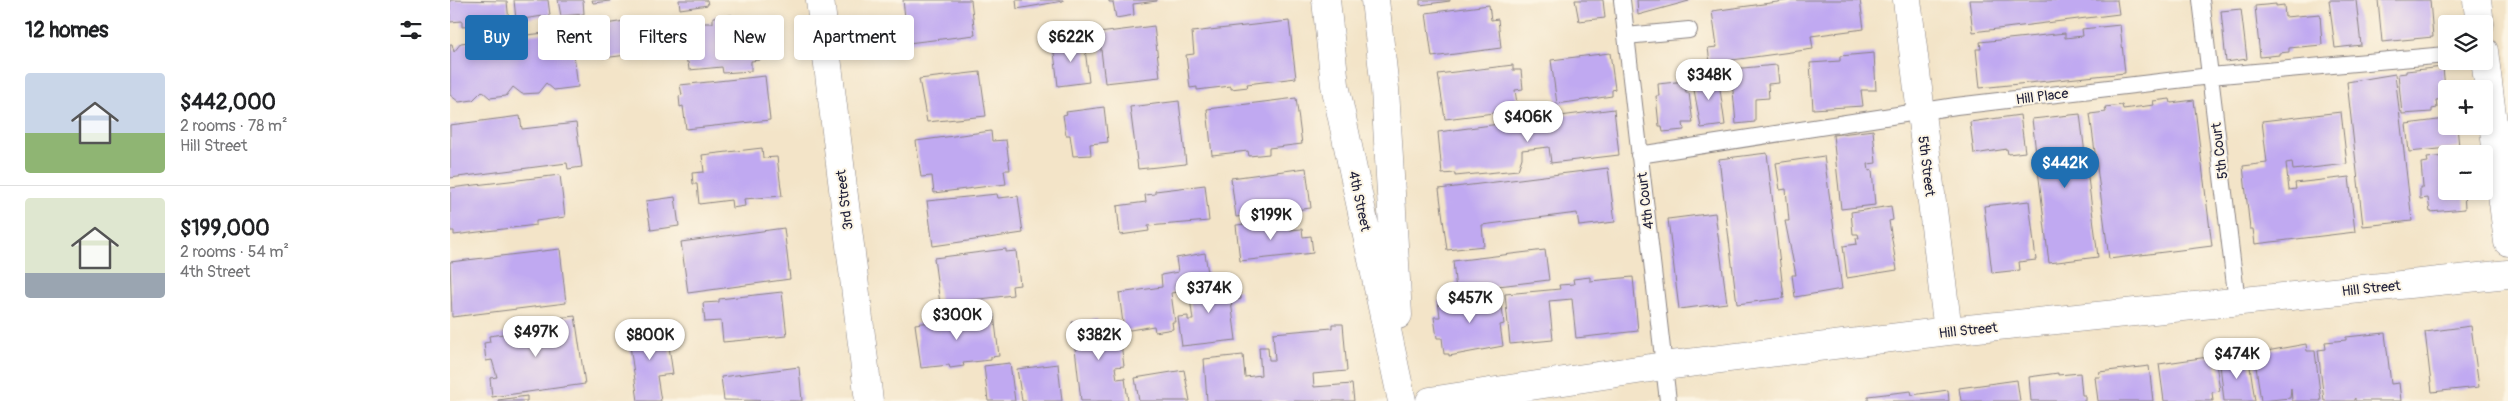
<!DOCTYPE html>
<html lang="en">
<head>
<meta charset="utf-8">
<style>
  body { margin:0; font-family:Pangolin,sans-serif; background:#f2f2f2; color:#202124; height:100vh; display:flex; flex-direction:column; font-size:19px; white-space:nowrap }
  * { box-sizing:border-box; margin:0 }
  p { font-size:16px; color:#757577 }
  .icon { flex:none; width:28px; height:28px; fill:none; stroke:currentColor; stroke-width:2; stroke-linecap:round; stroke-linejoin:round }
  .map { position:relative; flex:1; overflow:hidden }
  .panel { display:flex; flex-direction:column; background:#fff; width:450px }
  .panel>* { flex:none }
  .guide { position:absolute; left:15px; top:15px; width:475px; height:45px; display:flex; gap:10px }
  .fabs { position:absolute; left:1988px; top:15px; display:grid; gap:10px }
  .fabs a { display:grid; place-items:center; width:55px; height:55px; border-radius:5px; background:#fff; box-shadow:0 2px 8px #0003; font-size:25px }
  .price { position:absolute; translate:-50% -42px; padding:0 11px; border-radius:18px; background:#fff; color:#222; font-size:16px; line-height:32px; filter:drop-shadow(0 1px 2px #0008) }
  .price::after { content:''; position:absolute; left:50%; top:30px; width:15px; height:11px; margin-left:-8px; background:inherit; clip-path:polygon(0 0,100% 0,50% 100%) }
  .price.on { background:#1f6fb2; color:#fff }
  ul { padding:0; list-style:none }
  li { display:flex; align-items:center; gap:15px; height:125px; padding:0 25px }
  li+li { border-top:1px solid #e0e0e0 }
  li span { display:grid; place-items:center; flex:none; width:140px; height:100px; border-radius:5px; color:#555 }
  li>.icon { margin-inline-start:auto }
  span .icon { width:60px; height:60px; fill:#fffc; stroke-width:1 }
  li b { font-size:21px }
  h2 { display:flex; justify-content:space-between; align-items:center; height:60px; padding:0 25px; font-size:21px }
  .tag { padding:0 18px; border-radius:5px; background:#fff; box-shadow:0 2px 8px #0003; font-size:18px; line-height:45px }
  .tag.on { background:#1f6fb2; color:#fff }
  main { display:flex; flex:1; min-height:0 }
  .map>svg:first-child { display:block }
  .building { fill:#c0a9f1 }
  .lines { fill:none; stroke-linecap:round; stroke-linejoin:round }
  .service-casing { stroke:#8a8382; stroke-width:18 }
  .minor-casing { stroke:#8a8382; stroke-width:29 }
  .tertiary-casing { stroke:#8a8382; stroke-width:29 }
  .service { stroke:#fff; stroke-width:16 }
  .minor { stroke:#fff; stroke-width:28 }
  .tertiary { stroke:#fff; stroke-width:28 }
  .labels { text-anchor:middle; stroke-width:4; stroke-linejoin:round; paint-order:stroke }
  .street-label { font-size:14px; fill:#22223b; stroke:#fcf5e5 }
</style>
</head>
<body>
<main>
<section class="panel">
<h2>12 homes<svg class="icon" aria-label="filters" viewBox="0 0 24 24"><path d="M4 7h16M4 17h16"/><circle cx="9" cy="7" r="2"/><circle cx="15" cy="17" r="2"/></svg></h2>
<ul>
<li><span style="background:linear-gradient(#c9d6e8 60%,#8fb573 0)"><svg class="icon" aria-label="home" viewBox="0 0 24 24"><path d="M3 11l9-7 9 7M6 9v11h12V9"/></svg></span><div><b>$442,000</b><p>2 rooms · 78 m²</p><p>Hill Street</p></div></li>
<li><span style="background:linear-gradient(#dfe7d0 75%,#9aa5b1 0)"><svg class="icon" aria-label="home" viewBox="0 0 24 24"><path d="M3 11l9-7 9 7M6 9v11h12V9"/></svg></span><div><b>$199,000</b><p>2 rooms · 54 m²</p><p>4th Street</p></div></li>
</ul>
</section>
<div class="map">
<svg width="2058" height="401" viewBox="0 0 2058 401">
  <rect width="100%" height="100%" fill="#fcf5e5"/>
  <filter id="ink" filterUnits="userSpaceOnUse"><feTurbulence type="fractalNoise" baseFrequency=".02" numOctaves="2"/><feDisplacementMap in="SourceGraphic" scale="10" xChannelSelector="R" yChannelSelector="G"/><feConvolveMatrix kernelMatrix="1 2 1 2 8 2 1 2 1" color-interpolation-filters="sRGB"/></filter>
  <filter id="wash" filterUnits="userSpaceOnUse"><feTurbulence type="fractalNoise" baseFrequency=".0096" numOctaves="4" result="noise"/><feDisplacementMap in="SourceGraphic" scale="20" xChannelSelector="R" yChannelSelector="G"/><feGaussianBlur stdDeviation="1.12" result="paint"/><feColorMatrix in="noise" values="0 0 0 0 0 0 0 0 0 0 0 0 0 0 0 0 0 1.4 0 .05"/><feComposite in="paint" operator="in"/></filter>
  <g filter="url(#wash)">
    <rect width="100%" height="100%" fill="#f3e4c8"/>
    <g id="blocks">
      <path class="building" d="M0 0 57 1 59 22 12 27V21L0 22Z
        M64 0H98L100 15 66 20Z
        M108 0H133L134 14 111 16Z
        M142 0H160V1L143 3Z
        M229 0H257L258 5 230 9Z
        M453 0H521L525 35 458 43Z
        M566 0H613V1L567 9Z
        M659 0H707V1L683 4 684 15 666 18 663 2H659Z
        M970 0H1000V1L970 5Z
        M1125 0H1153L1155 18 1129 21Z
        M1187 0H1239V1L1188 15Z
        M1342 0H1410L1414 29 1361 36 1363 49 1260 63 1258 48 1267 47 1262 11Z
        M1519 0H1667L1669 14 1523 32Z
        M1879 0H1906L1911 45 1885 48Z
        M1928 0H1980L1983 37 1932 42Z
        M1826 4V6L1834 5 1835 17 1870 14 1872 45 1839 48V52L1829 53V55L1810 57 1805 6Z
        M1039 5 1041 20 1048 19 1051 48 982 57 976 13Z
        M1791 9 1797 59 1776 62 1771 11Z
        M282 15V19L300 18 302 36 308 35 310 60 301 61V71L273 73 272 67 239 70 238 62H236L233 36H229L227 23H263V17Z
        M181 20 185 54 153 58 149 25Z
        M839 21 846 78 797 84 798 87 781 89V86L747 90V87L740 88 736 55 744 54 742 32Z
        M1670 25 1675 73 1530 88 1526 49H1531L1530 42 1615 33V38L1633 36 1632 29Z
        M704 26 710 77 655 83 649 33Z
        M121 30 128 87 104 90 96 83 88 93 72 94 63 87 56 96 40 98 32 91 23 100 9 102 0 95V44H2L4 52 11 43 33 40 37 44 44 39 66 36 71 40 77 35Z
        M634 41 639 82 608 86 603 44Z
        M1160 53 1165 89 1162 90V96L1107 104 1101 60Z
        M1424 53 1426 90H1411L1413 106 1363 109 1360 63 1390 61V56Z
        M1063 65V70H1071L1073 89 1065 90 1068 110 995 119 988 74Z
        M1327 65 1329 83 1318 84 1319 98 1305 99V122L1286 124 1281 69Z
        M1993 67 1996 99 1986 100 1987 108 1982 109V112L1952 114 1948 74 1956 73V71Z
        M530 72 536 116 477 122 469 79Z
        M1945 74 1962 221 1913 226 1897 82Z
        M1268 75 1275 125 1251 128 1242 79Z
        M315 76 320 120 236 129 233 106 230 107 229 96 232 95 230 85Z
        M1235 81 1236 93H1239L1243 123H1233L1234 130 1213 132 1212 126H1209L1206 96H1209L1208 84Z
        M846 98 852 144 819 148V154L799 156 798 151 762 155 757 109Z
        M1720 99 1721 103 1744 100 1762 246 1659 259 1640 114 1656 112 1655 107 1672 105 1673 109 1704 105 1703 101Z
        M729 101 736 164 688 169 680 107Z
        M654 107 658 142 640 144 641 155 623 156 620 135H616L613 115 617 114 616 112Z
        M1164 109 1169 155 1101 163 1099 147 1072 150V158L1068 170 1005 176V173L992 174 988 132Z
        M1891 112 1897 164 1843 170 1842 162 1836 163 1839 190 1846 189 1845 183 1899 177 1905 232 1805 244 1803 229H1800L1793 166 1817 163 1812 121Z
        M1630 114 1648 257 1599 263 1582 119Z
        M1570 115 1575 152 1558 154 1557 149 1524 154 1520 122Z
        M70 116 72 129 126 123 132 167 118 169 117 163 0 178V125Z
        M1996 119V126H2007L2009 147 1959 152 1956 124Z
        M1423 130 1426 163 1418 164 1419 171 1422 170 1425 205 1391 209 1383 135Z
        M541 131 542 141 556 140 560 170H554L556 184 484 193 482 176 471 177 466 141Z
        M312 148 313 158 327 157 332 196 294 199 295 206 282 208 281 200 249 204 247 184H243L242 173 254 172 252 155Z
        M1317 153 1334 298 1287 304 1269 159Z
        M1374 156 1392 289 1345 297 1342 275H1346L1335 221H1339L1336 189 1330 190 1326 163Z
        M1995 156 1996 191H2014L2015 209 1980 212 1978 198 1970 199V187H1973L1971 163 1978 162 1977 158Z
        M856 168 861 208 786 217 781 178Z
        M1158 168 1165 222 1129 226 1127 213 1032 225 1034 246 997 250 989 189Z
        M110 175 115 217 86 221V225L4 235V231H0V188Z
        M755 185 759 221 698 226 699 231 670 235 667 206 696 202 695 195 705 194V191Z
        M547 194 548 198 568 196 573 233 483 246 477 201Z
        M225 197 229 226 201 230 196 201Z
        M1579 201 1586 260 1569 262 1570 270 1542 273 1534 206Z
        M1441 206 1443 220 1439 221 1447 270 1397 278 1393 246 1407 244 1406 238H1409L1408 234H1403L1401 212Z
        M1265 213 1277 303 1229 309 1218 219Z
        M839 220 840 230 852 229 853 237 861 236 863 253 790 261 786 225Z
        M334 228 340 279 238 293 231 242Z
        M110 249 116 303 2 317 0 262Z
        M556 249V252L566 251 570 285 562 286 563 295 490 304 484 258Z
        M1095 250 1099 280 1006 291 1003 261Z
        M755 253 759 280 725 285 727 292 721 293 725 322H722L723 329 705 332 704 326 674 331 669 293 712 287 711 275 728 272 726 258Z
        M1140 277V281L1183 277 1188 331 1126 338 1122 299 1099 301 1103 340 1060 344 1055 294 1110 289 1109 285 1124 284 1123 279Z
        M778 281 779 291 790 290 791 299 781 301 786 340 732 346 728 317 738 316V320H743L738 284Z
        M332 292 337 336 273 342 271 321 255 322 253 303 269 302V299Z
        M1046 293 1048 307H1052L1054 324 1050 325 1053 346 999 356V354H994L992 338H987L984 317H990L988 301Z
        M544 314 549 356 541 357V360L513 363 514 366 500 368 499 365 471 368 465 324Z
        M125 316 135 384 42 397 40 378 47 377 42 360 36 361 34 343 40 342 39 336 82 330 81 321Z
        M647 319 648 323 668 321 674 366 665 367 667 379 675 378 678 401H631L622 322Z
        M882 324H893L897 371 863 374 864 387 902 384 904 401H757L754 359 793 355 795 377 811 375 809 347H818L819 360H825L823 333 882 328Z
        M216 326 223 374 207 376 211 401H188L178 332Z
        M2021 326 2029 387 1982 392 1975 332Z
        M1935 333 1941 384 1949 383 1951 401H1905V398L1903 401H1874L1868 350 1876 349 1875 342 1896 340V337Z
        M1856 344 1857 351H1865L1871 401H1842L1841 388 1840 398 1811 401 1805 360 1812 359 1811 352Z
        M1765 356 1770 391 1762 392 1763 401H1714L1709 364Z
        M1783 356 1784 362 1799 360 1805 401H1774L1770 364H1773L1772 357Z
        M560 363 565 401H538L534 366Z
        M608 364 612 401H572L567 369Z
        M1699 366 1703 401H1648L1645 377H1650L1649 372Z
        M349 367 352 401 274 400 271 377Z
        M734 370 740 401H689L685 378Z
        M1608 373V375L1630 373 1632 395H1635V401H1581L1579 377Z
        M1567 380 1570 401H1511L1509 388Z
        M1498 390 1499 401H1418V396L1461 391 1462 395Z
        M77 396V401H48V400Z"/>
    </g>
  </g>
  <g filter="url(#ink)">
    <use href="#blocks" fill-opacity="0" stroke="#8a8382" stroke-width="1"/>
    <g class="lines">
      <defs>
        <path id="service" d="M1172 0 1218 401
          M1751 0 1787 302
          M1176 36 1239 30
          M1189 155 1506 106 1760 76 1996 55"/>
        <path id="minor" d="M370 0 419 401
          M1457 0 1498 331
          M2027 0 2030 24
          M2034 51 2058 242
          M980 401 1214 366 1498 331 2058 274"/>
        <path id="tertiary" d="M876 0 885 85 952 401
          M925 0 935 89 948 315"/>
      </defs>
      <use href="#service" class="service-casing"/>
      <use href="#minor" class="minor-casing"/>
      <use href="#tertiary" class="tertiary-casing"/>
      <use href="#service" class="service"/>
      <use href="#minor" class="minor"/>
      <use href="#tertiary" class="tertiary"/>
    </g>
  </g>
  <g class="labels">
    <g class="street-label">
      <text transform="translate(1592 96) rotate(-7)" y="5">Hill Place</text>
      <text transform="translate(1769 151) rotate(-97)" y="5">5th Court</text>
      <text transform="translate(1477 166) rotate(83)" y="5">5th Street</text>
      <text transform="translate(394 200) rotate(-97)" y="5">3rd Street</text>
      <text transform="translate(910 201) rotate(78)" y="5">4th Street</text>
      <text transform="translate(1195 201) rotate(-97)" y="5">4th Court</text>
      <text transform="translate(1921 288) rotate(-6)" y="5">Hill Street</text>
      <text transform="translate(1518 330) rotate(-6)" y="5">Hill Street</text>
    </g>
  </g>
</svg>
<div class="fabs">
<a><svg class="icon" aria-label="layers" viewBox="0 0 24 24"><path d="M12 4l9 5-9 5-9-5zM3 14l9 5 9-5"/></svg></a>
<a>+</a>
<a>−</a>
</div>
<b class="price" style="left:621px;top:63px">$622K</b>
<b class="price" style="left:1259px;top:101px">$348K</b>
<b class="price" style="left:1078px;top:143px">$406K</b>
<b class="price on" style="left:1615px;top:189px">$442K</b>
<b class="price" style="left:821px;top:241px">$199K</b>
<b class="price" style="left:759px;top:314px">$374K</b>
<b class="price" style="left:1020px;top:324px">$457K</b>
<b class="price" style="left:507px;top:341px">$300K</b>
<b class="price" style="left:86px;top:358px">$497K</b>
<b class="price" style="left:200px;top:361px">$800K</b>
<b class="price" style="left:649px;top:361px">$382K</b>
<b class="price" style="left:1787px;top:380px">$474K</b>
<div class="guide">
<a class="tag on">Buy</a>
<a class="tag">Rent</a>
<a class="tag">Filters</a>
<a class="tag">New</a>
<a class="tag">Apartment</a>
</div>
</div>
</main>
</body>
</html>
